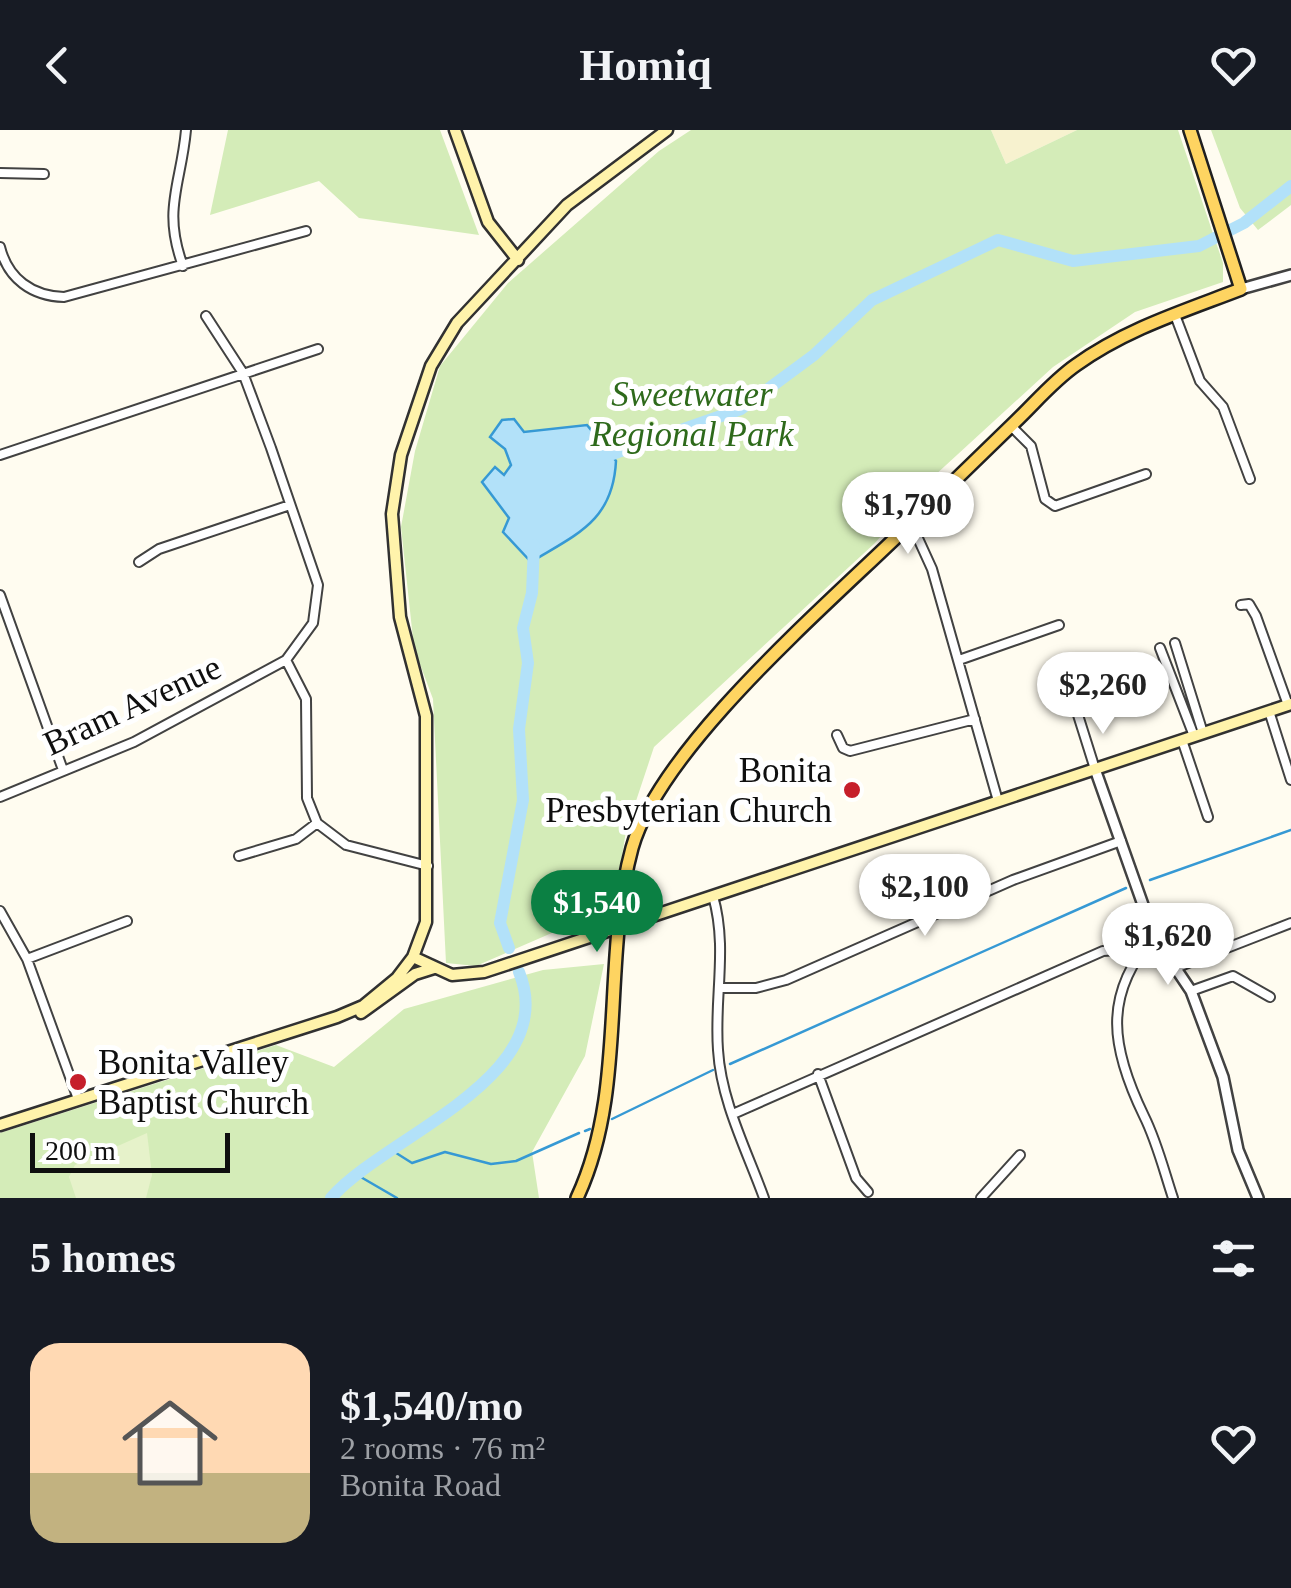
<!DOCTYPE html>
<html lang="en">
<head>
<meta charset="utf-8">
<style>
  body { margin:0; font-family:"Times New Roman",serif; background:#20242c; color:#f1f3f6; height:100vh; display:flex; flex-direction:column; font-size:38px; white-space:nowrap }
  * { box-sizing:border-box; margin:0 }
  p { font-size:32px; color:#9ea1a6 }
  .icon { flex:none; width:55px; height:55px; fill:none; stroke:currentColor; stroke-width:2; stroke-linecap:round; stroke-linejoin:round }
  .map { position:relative; height:1068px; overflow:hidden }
  .details { display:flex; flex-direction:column; background:#171b24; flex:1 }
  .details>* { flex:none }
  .scale { position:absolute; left:30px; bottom:25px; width:200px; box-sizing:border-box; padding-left:10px; border:5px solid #0f0f0f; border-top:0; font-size:28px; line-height:35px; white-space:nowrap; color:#0f0f0f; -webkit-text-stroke:8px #fff; paint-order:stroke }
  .price { position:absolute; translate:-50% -85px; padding:0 22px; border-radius:35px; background:#fff; color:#222; font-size:32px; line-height:65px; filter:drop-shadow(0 2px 5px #0008) }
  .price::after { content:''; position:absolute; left:50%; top:60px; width:30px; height:22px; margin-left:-15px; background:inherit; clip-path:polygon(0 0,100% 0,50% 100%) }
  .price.current { background:#0b8043; color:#fff }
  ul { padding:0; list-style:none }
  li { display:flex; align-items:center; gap:30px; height:250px; padding:0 30px }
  li span { display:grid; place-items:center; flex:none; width:280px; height:200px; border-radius:30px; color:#555 }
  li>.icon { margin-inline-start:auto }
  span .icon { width:120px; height:120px; fill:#fffc; stroke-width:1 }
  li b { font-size:42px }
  h2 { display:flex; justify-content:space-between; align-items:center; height:120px; padding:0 30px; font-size:42px }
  header { display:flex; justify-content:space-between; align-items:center; height:130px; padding:0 30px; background:#171b24; font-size:45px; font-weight:700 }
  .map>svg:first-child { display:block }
  .farmland { fill:#f7f2cf }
  .green { fill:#d4ecb8 }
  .pitch { fill:#e6f2ca }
  .water { fill:#b2e1f9; stroke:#3699d4; stroke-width:2.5 }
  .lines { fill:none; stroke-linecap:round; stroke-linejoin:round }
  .stream { stroke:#3699d4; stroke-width:2.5 }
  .river { stroke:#b2e1f9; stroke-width:12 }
  .minor-casing { stroke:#424242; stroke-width:12 }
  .tertiary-casing { stroke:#424242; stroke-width:14 }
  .secondary-casing { stroke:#313131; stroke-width:15 }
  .primary-casing { stroke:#202020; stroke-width:16 }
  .minor { stroke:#fff; stroke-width:8 }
  .tertiary { stroke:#fff; stroke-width:9 }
  .secondary { stroke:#fff3ab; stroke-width:10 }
  .primary { stroke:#fed461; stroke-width:11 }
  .poi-dot { fill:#c61f2c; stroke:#fff; stroke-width:4 }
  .labels { text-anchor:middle; stroke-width:10; stroke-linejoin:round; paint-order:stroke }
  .park-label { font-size:35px; font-style:italic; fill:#2e6a1b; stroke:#fff }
  .street-label { font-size:35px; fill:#0f0f0f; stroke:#fff }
  .poi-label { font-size:35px; fill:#0f0f0f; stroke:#fff; text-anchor:end }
</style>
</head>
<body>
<header><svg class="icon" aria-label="back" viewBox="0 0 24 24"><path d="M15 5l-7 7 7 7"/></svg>Homiq<svg class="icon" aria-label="heart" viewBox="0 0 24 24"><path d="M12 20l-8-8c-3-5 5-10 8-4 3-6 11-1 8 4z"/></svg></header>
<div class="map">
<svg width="1291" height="1068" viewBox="0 0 1291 1068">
  <rect width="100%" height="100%" fill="#fffcf0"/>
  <path class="farmland" d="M991 0H1077L1006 34Z"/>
  <path class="green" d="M228 0H440L479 105 359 88 319 51 210 85Z
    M691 0H991L1006 34 1077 0H1178L1223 133V152L1135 182 1053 237 933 347 875 413 654 617 626 701 614 776 476 836 446 833 433 569 414 518 401 397 415 321 440 236 508 153 659 21Z
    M1211 0H1291V75L1258 100 1240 78Z
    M604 834 585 926 532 1022 539 1068H0V1003L276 915 334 937 404 879 543 840Z"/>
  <path class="pitch" d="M147 1003 152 1045 146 1068H76L69 1047 75 1035Z"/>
  <path class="water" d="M514 289 524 302 587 295 616 331C613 391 577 404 531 432L503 402 509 388 482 352 495 337 504 345 511 335 505 319 490 307 502 290Z"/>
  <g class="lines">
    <path class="stream" d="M1150 750 1291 700
      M730 934 1126 758
      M612 989 713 940
      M585 1001 590 999
      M393 1021 412 1033 445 1022 491 1034 516 1031 579 1003
      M359 1046 397 1068"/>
    <path class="river" d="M598 329 741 279 814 225 872 170 998 110 1073 131 1199 116 1244 93 1291 56
      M509 818 500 793 523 670 519 599 528 533 523 498 532 463 534 415
      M331 1068C386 1005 562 948 519 842"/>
    <defs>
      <path id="minor" d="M0 43 44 44
        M0 117C8 149 32 166 64 167L306 101
        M183 136C162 79 181 55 186 0
        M1175 185 1200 251 1223 277 1250 349
        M1011 296 1031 316 1045 369 1055 376 1146 344
        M0 325 318 219
        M911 393 932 439 998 671
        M139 432 159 419 290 375
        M0 465 63 640
        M1241 475 1249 474 1256 486 1288 575
        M1175 513 1203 603
        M1160 518 1194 606
        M286 530 306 569 307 668 317 693 346 715 428 736
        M959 530 1059 495
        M1269 581 1291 650
        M1078 585 1095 639
        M837 605 843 618 850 621 975 589
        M1182 610 1208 687
        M0 667 134 612 286 530 313 493 318 455 271 318 243 243 206 186
        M239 726 296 709 317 693
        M713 766C728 818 714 867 718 920 721 971 747 1021 764 1068
        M0 781 27 829 78 969
        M1154 806C1101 866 1112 920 1144 986 1157 1012 1164 1041 1173 1068
        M27 829 127 791
        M1178 837 1291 793
        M720 858H756L786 850 1013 750 1121 711
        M1191 861 1233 846 1270 867
        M818 944 856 1048 868 1062
        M733 984 1103 821 1119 820 1134 828
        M981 1068 1020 1025"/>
      <path id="tertiary" d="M1241 159 1291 145
        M1095 639 1154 806 1191 861 1223 947 1238 1020 1258 1068"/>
      <path id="secondary" d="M455 0 488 92 518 130
        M413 827 452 845 484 842 1291 574
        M361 883 415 844 434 838
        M0 995 337 887 363 876 397 848 413 827 426 792V586L400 487 392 384 401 325 431 236 457 193 567 75 667 0"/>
      <path id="primary" d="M577 1068C628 959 601 832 632 718 661 615 833 470 912 392 946 359 981 325 1015 292 1035 273 1053 251 1076 235 1126 199 1184 181 1241 159L1190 0"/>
    </defs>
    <use href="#minor" class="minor-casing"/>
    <use href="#tertiary" class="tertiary-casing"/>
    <use href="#secondary" class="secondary-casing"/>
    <use href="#primary" class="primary-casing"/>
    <use href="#minor" class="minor"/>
    <use href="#tertiary" class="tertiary"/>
    <use href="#secondary" class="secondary"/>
    <use href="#primary" class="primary"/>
  </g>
  <g class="poi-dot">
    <circle cx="852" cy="660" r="10"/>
    <circle cx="78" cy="952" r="10"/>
  </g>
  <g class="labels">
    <g class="park-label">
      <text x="692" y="276">Sweetwater<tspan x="692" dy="40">Regional Park</tspan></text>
    </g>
    <g class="street-label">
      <text transform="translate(132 575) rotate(-25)" y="12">Bram Avenue</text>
    </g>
    <g class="poi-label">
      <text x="832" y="652">Bonita<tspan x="832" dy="40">Presbyterian Church</tspan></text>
      <text x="98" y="944" text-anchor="start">Bonita Valley<tspan x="98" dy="40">Baptist Church</tspan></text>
    </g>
  </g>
</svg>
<div class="scale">200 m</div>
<b class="price" style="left:908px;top:427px">$1,790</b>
<b class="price" style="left:1103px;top:607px">$2,260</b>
<b class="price" style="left:925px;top:809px">$2,100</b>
<b class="price current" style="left:597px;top:825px">$1,540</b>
<b class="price" style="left:1168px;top:858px">$1,620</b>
</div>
<section class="details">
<h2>5 homes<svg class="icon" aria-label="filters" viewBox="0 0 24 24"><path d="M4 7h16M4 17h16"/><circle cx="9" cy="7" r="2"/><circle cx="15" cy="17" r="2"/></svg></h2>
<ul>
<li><span style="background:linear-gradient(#ffd9b3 65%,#c2b280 0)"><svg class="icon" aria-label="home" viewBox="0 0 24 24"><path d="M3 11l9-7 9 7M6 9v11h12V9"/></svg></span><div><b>$1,540/mo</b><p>2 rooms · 76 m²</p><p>Bonita Road</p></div><svg class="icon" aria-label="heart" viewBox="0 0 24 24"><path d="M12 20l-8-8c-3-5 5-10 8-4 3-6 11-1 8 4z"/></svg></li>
</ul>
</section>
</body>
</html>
